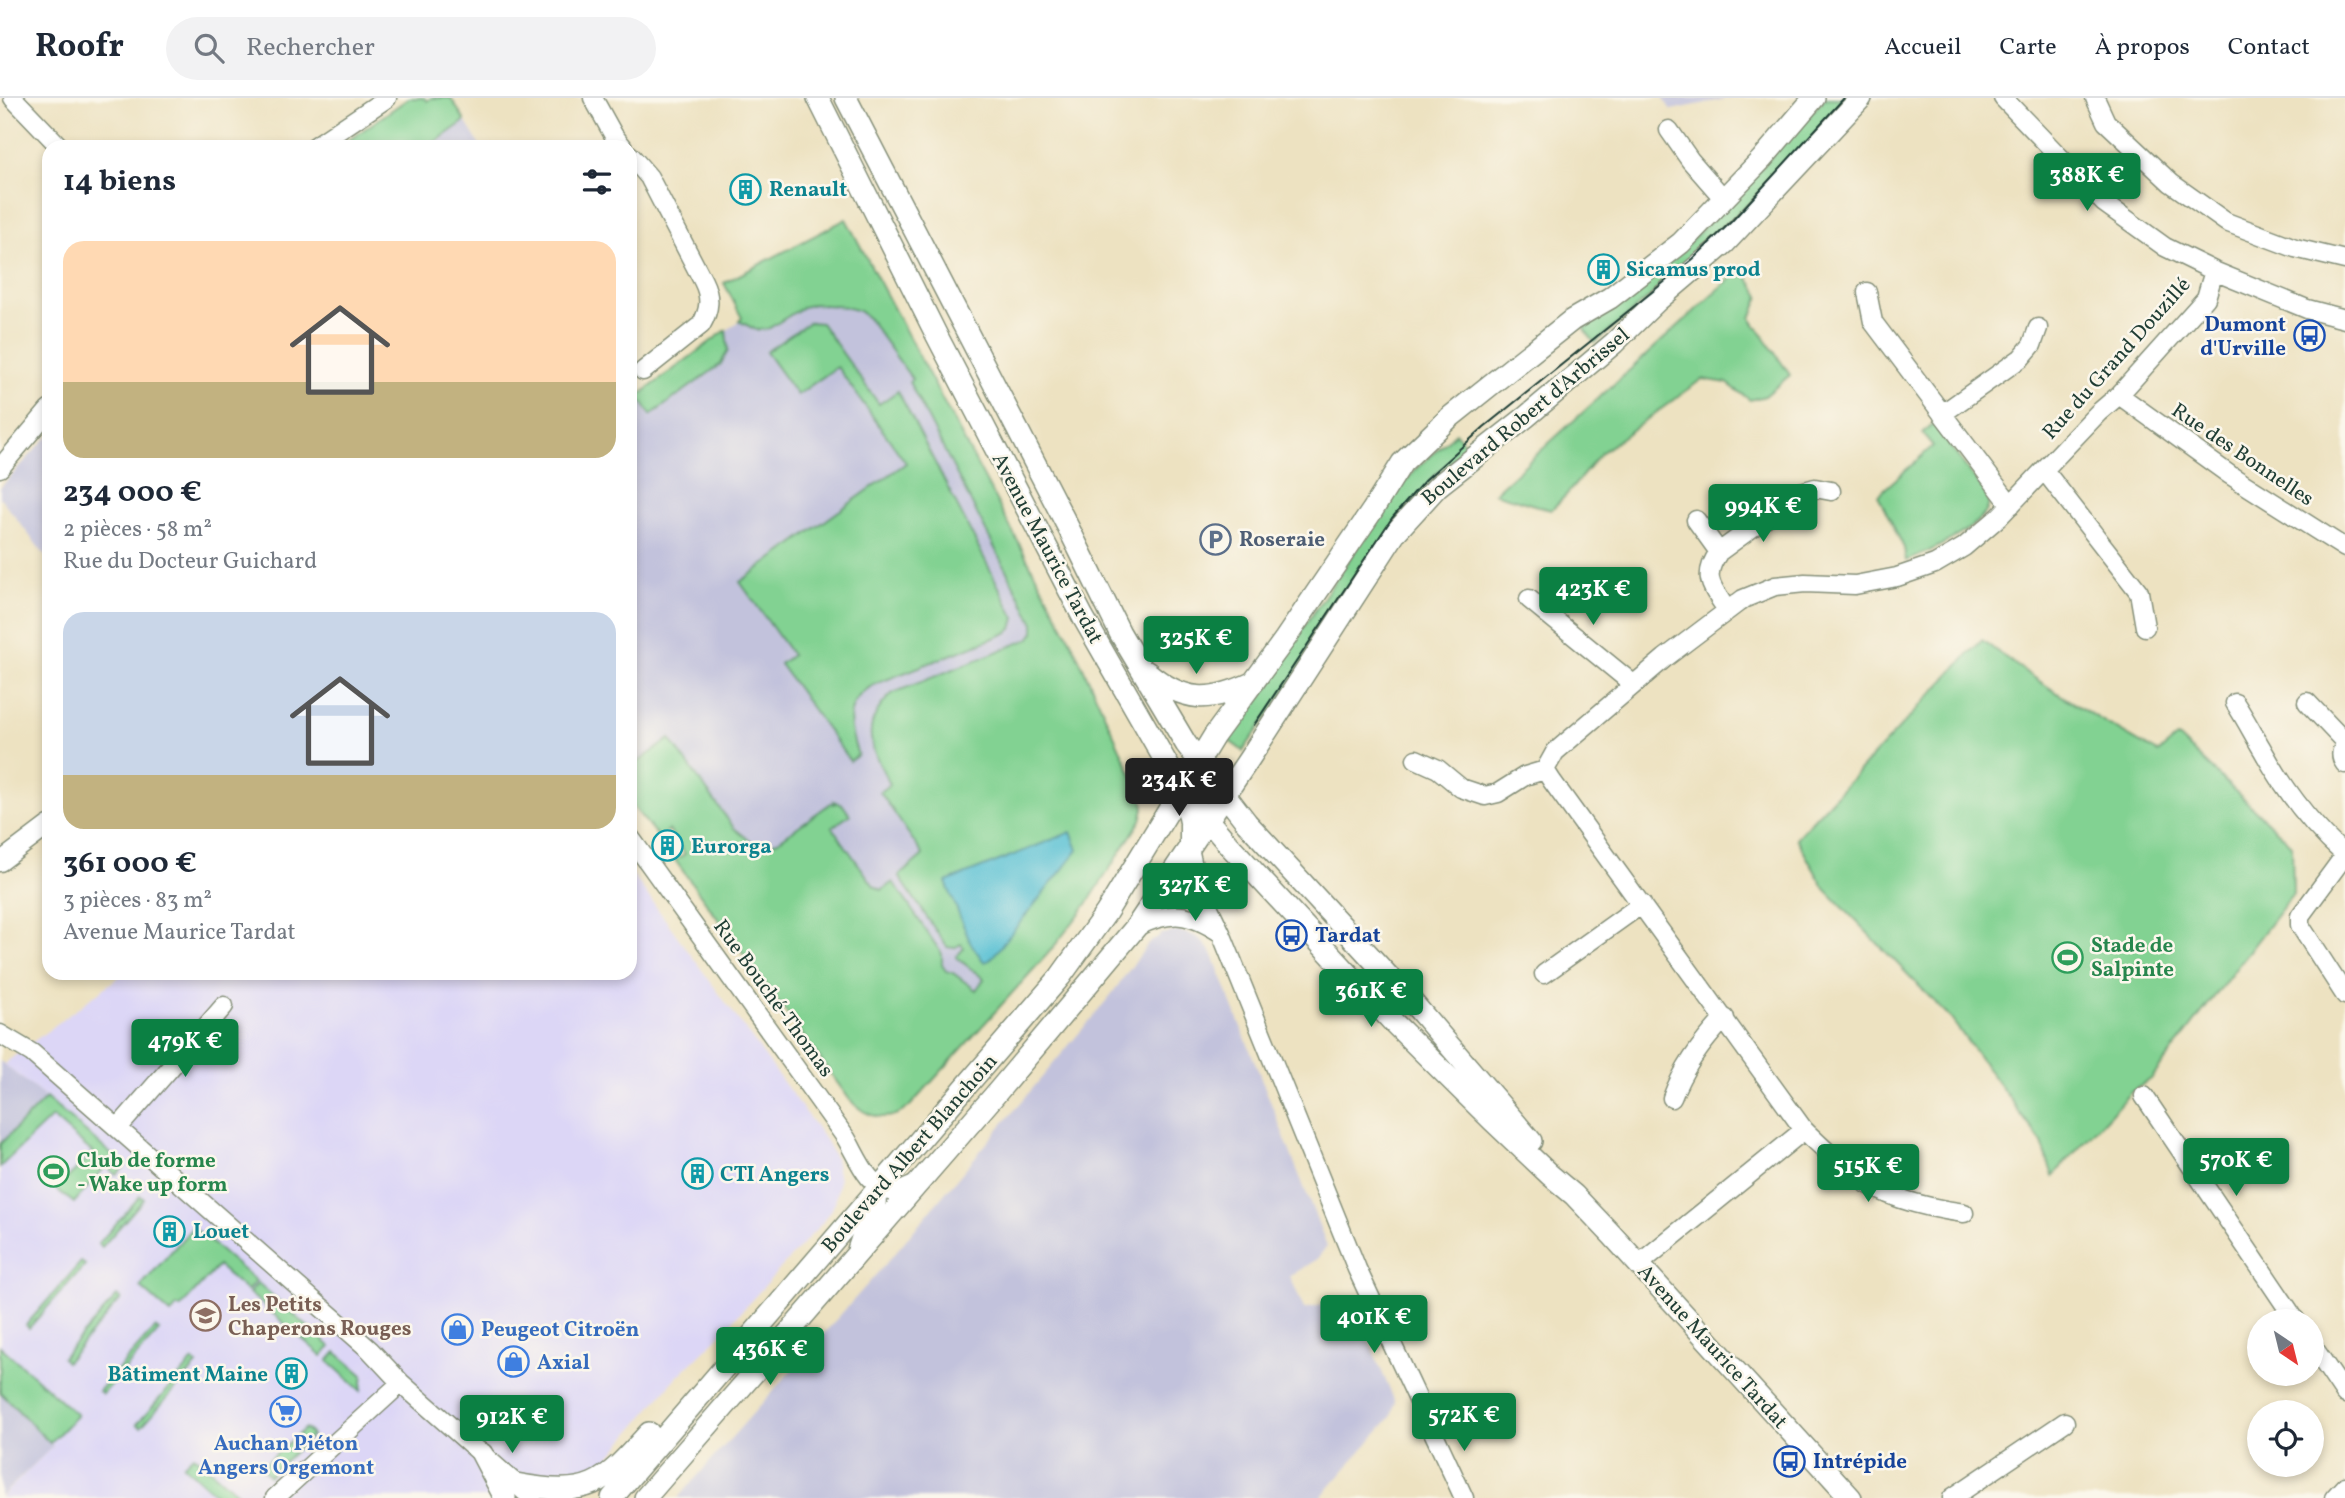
<!DOCTYPE html>
<html lang="fr">
<head>
<meta charset="utf-8">
<style>
  body { margin:0; font-family:Vollkorn,serif; background:#f2f2f3; color:#1f2937; height:100vh; display:flex; flex-direction:column; font-size:26px; white-space:nowrap }
  * { box-sizing:border-box; margin:0 }
  p { font-size:23px; color:#747a83 }
  .icon { flex:none; width:38px; height:38px; fill:none; stroke:currentColor; stroke-width:2; stroke-linecap:round; stroke-linejoin:round }
  .map { position:relative; flex:1; overflow:hidden }
  .drawer { position:absolute; left:42px; top:42px; width:595px; height:840px; display:flex; flex-direction:column; background:#fff; border-radius:21px; box-shadow:0 4px 10px #0003 }
  .drawer>* { flex:none }
  .needle { width:46px; rotate:145deg }
  .tools { position:absolute; left:2247px; top:1211px; display:grid; gap:14px }
  .tools a { display:grid; place-items:center; width:77px; height:77px; border-radius:50%; background:#fff; box-shadow:0 4px 10px #0003; font-size:35px }
  .price { position:absolute; translate:-50% -60px; padding:0 16px; border-radius:7px; background:#0b8043; color:#fff; font-size:23px; line-height:46px; filter:drop-shadow(0 2px 4px #0008) }
  .price::after { content:''; position:absolute; left:50%; top:42px; width:21px; height:16px; margin-left:-10px; background:inherit; clip-path:polygon(0 0,100% 0,50% 100%) }
  .price.selected { background:#222; color:#fff }
  ul { padding:0; list-style:none }
  li { display:grid; align-content:center; gap:14px; height:371px; padding:0 21px }
  li span { display:grid; place-items:center; height:217px; border-radius:21px; color:#555 }
  li>.icon { margin-inline-start:auto }
  span .icon { width:126px; height:126px; fill:#fffc; stroke-width:1 }
  li b { font-size:30px }
  h2 { display:flex; justify-content:space-between; align-items:center; height:84px; padding:0 21px; font-size:30px }
  header { display:flex; align-items:center; gap:42px; box-sizing:border-box; height:98px; padding:0 35px; background:#fff; border-bottom:2px solid #e0e1e3 }
  header strong { font-size:33px }
  nav { display:flex; gap:38px; margin-inline-start:auto; font-size:24px }
  .search { width:490px; height:63px; background:#f2f2f3; display:flex; align-items:center; gap:18px; box-sizing:border-box; padding:0 24px; border-radius:38px; color:#747a83; font-size:26px }
  .map>svg:first-child { display:block }
  .built { fill:#dcd6f6 }
  .industrial { fill:#c2c2dc }
  .green { fill:#82d292; stroke:#508863; stroke-width:2 }
  .water { fill:#57c0d3; stroke:#3b7e84; stroke-width:2 }
  .lines { fill:none; stroke-linecap:round; stroke-linejoin:round }
  .minor-casing { stroke:#86907a; stroke-width:21 }
  .tertiary-casing { stroke:#86907a; stroke-width:24 }
  .minor { stroke:#fff; stroke-width:18 }
  .tertiary { stroke:#fff; stroke-width:21 }
  .tram { stroke:#1f3d34; stroke-width:2 }
  .labels { text-anchor:middle; stroke-width:5; stroke-linejoin:round; paint-order:stroke }
  .culture-label { font-size:21px; font-weight:bold; fill:#0d838f; stroke:#fbf7ec; text-anchor:start }
  .transit-label { font-size:21px; font-weight:bold; fill:#164399; stroke:#fbf7ec; text-anchor:start }
  .street-label { font-size:21px; fill:#1f3d34; stroke:#fbf7ec }
  .service-label { font-size:21px; font-weight:bold; fill:#4e5e75; stroke:#fbf7ec; text-anchor:start }
  .leisure-label { font-size:21px; font-weight:bold; fill:#27864d; stroke:#fbf7ec; text-anchor:start }
  .education-label { font-size:21px; font-weight:bold; fill:#785e54; stroke:#fbf7ec; text-anchor:start }
  .shop-label { font-size:21px; font-weight:bold; fill:#366cbe; stroke:#fbf7ec; text-anchor:start }
</style>
</head>
<body>
<header>
<strong>Roofr</strong>
<div class="search"><svg class="icon" aria-label="search" viewBox="0 0 24 24"><circle cx="10" cy="10" r="6"/><path d="M15 15l6 6"/></svg>Rechercher</div>
<nav><a>Accueil</a><a>Carte</a><a>À propos</a><a>Contact</a></nav>
</header>
<div class="map">
<svg width="2345" height="1400" viewBox="0 0 2345 1400">
  <rect width="100%" height="100%" fill="#fbf7ec"/>
  <filter id="ink" filterUnits="userSpaceOnUse"><feTurbulence type="fractalNoise" baseFrequency=".0143" numOctaves="2"/><feDisplacementMap in="SourceGraphic" scale="14" xChannelSelector="R" yChannelSelector="G"/><feConvolveMatrix kernelMatrix="1 2 1 2 8 2 1 2 1" color-interpolation-filters="sRGB"/></filter>
  <filter id="wash" filterUnits="userSpaceOnUse"><feTurbulence type="fractalNoise" baseFrequency=".00686" numOctaves="4" result="noise"/><feDisplacementMap in="SourceGraphic" scale="28" xChannelSelector="R" yChannelSelector="G"/><feGaussianBlur stdDeviation="1.57" result="paint"/><feColorMatrix in="noise" values="0 0 0 0 0 0 0 0 0 0 0 0 0 0 0 0 0 1.4 0 .05"/><feComposite in="paint" operator="in"/></filter>
  <g filter="url(#wash)">
    <rect width="100%" height="100%" fill="#ede2c1"/>
    <path class="built" d="M630 773 824 1040 835 1060 839 1082 835 1105 822 1125 715 1242 676 1280 575 1400H0L53 1348 0 1294V1046L46 1000 4 966 124 875H630Z"/>
    <path class="industrial" d="M409 0H424L427 3 431 0H451L481 49H339Z
      M1663 0H1732L1671 12Z
      M846 121 1071 543 1143 701 1144 710 1141 722 1087 806 1052 851 909 1009 902 1015 888 1019 865 1015 850 1002 675 762 685 756 669 732 658 739 630 705V287L638 298 742 221 724 185Z
      M49 337V463L0 399V390Z
      M1179 833 1195 838 1201 842 1212 855 1327 1148 1316 1162 1290 1178 1304 1211 1331 1205 1339 1206 1353 1213 1358 1218 1395 1304 1391 1319 1320 1400H678L889 1162 1111 897 1148 846 1162 836Z
      M0 963 46 1000 0 1046Z
      M0 1294 53 1348 0 1399Z"/>
    <path class="green" d="M409 0H424L427 3 431 0H451L465 23 428 49H339Z
      M1825 0H1849L1728 133 1595 245 1584 231 1682 151 1731 103Z
      M846 121 1071 543 1143 701 1144 710 1141 722 1087 806 1052 851 909 1009C888 1026 867 1020 850 1002L675 762 685 756 669 732 658 739 630 705V670L670 641 734 730 753 745 766 746 778 743 831 705 835 706 834 703 843 707 850 717 832 729 874 788 882 792 893 784 942 856V867L946 873 953 875 976 892 984 881 956 859 964 850 961 846 954 850 947 849 899 778 923 757 880 694 890 686C870 649 858 627 893 595L1029 541 1034 534V526L909 284 912 281 869 221 859 213 845 209 814 206 803 209 768 231 756 232 739 223 742 220 724 185Z
      M1742 170 1760 198 1751 220 1790 277 1765 298 1750 302 1727 285 1702 281 1601 355 1568 395 1551 412 1494 395Z
      M809 224 821 225 879 306 898 293 1015 520 1012 531 1004 536 878 585C843 601 847 626 858 657L850 663 780 566 792 557 740 484 906 365 837 269 797 297 766 254Z
      M726 232 728 252 721 266 651 317 638 298Z
      M1933 326 1984 393C1987 398 1989 403 1988 409 1983 429 1925 456 1906 463L1904 450 1878 397 1933 348 1922 335Z
      M1456 335 1467 349 1435 377 1243 653 1228 642 1389 402 1417 370Z
      M1982 542C2040 587 2095 619 2158 655L2178 639 2292 747 2293 796 2151 981 2130 995 2053 1078 2042 1045 1951 921 1825 791 1796 740Z
      M46 1000 125 1068 116 1077 106 1068 74 1105 56 1091 93 1055 52 1019 0 1069V1046Z
      M140 1098 144 1101 102 1149 98 1146Z
      M193 1129 256 1183 247 1193 218 1168 180 1210 177 1208 171 1216 140 1189Z
      M81 1164 85 1167 29 1230 26 1227Z
      M258 1185 331 1249 322 1258 249 1195Z
      M117 1198 121 1201 66 1264 62 1260Z
      M155 1230 159 1233 103 1296 99 1293Z
      M0 1248 77 1317 50 1345 0 1294Z
      M336 1254 363 1277 361 1293 328 1263Z
      M193 1263 197 1267 141 1329 137 1326Z
      M305 1330 312 1337 269 1378 261 1369Z
      M193 1357 243 1400H220L183 1367Z"/>
    <path class="water" d="M1071 734 1078 752 990 862 984 864 970 844 946 784Z"/>
  </g>
  <g filter="url(#ink)">
    <g class="lines">
      <defs>
        <path id="minor" d="M13 0 60 49
          M593 0 614 38 623 49
          M2003 0 2104 105 2165 149 2214 173 2307 211 2345 221
          M2095 0 2106 24 2171 85 2226 124 2295 150 2345 162
          M1669 32 1690 62 1724 101
          M314 49 387 0
          M630 57 649 79 703 183C711 199 710 212 701 227L643 273
          M1867 194 1873 224 2011 407
          M2119 297 2230 377 2345 450
          M1942 316 2021 260 2032 247 2038 230
          M0 370 49 312
          M2044 372 2139 494 2145 529
          M1696 422 1719 454
          M1529 501 1633 586
          M1727 512C1712 489 1701 479 1719 454L1801 394 1815 390 1831 393
          M2307 604 2345 644
          M2235 605C2245 620 2253 636 2262 651 2284 691 2311 727 2345 757
          M2345 647C2340 654 2340 659 2345 666
          M1416 661 1438 671 1461 690 1485 698 1498 695 1525 678 1545 672
          M1182 692 1189 724V750L1196 782 1221 835 1357 1171 1464 1400
          M630 739 846 1040C858 1060 868 1091 894 1094 900 1094 909 1089 915 1087
          M2345 757 2300 818V827L2303 832 2345 897
          M0 764 49 727
          M1136 829C1171 812 1189 814 1221 835
          M1544 876 1642 806
          M0 936 32 955 370 1252 401 1285 532 1400
          M2144 998 2296 1223
          M1672 1000C1683 970 1703 943 1725 920
          M118 1030 224 908
          M1804 1032C1821 1048 1838 1065 1857 1079 1887 1101 1928 1110 1964 1115
          M857 1150 861 1138 876 1112 878 1089
          M1639 1166 1804 1032 1552 683 1545 672 1555 654 1665 560 1743 501 1775 488 1805 485 1855 487 1897 479 1935 466 1964 449 1999 419 2098 315 2119 297 2206 200 2214 173
          M2312 1247 2345 1296
          M275 1400 401 1285
          M1952 1400 2065 1324
          M2334 1400 2345 1388"/>
        <path id="tertiary" d="M818 0 936 236 1083 519 1182 692 1229 747 1394 925 1492 1022 1550 1077 1574 1097 1612 1137 1851 1400
          M846 0 1068 429 1120 535 1186 646 1247 725 1413 905 1531 1043
          M1147 574C1184 605 1210 605 1254 584
          M482 1356 505 1400
          M516 1386C591 1400 602 1387 649 1335
          M612 1400 1060 879 1106 815 1214 638 1285 541 1372 413 1402 365 1449 320 1572 222 1610 200 1681 145 1762 61 1814 0
          M645 1400 994 998 1136 829 1249 661 1396 434 1438 388 1526 319 1614 245 1658 202 1725 145 1861 0"/>
      </defs>
      <use href="#minor" class="minor-casing"/>
      <use href="#tertiary" class="tertiary-casing"/>
      <use href="#minor" class="minor"/>
      <use href="#tertiary" class="tertiary"/>
      <path class="tram" d="M1254 627 1392 420 1425 382 1484 329 1693 161 1731 124 1844 0"/>
    </g>
  </g>
  <defs>
    <symbol id="building-ring" viewBox="-11 -11 22 22"><circle r="9.5" fill="#fbf7ec" stroke="#0f9aa8" stroke-width="1.5"/><path d="M-4-6H4V6H1V3H-1V6H-4ZM-2.5-4.3h1.7v1.8h-1.7ZM.8-4.3h1.7v1.8H.8ZM-2.5-1h1.7V.8h-1.7ZM.8-1h1.7V.8H.8Z" fill="#0f9aa8"/></symbol>
    <symbol id="bus-ring" viewBox="-11 -11 22 22"><circle r="9.5" fill="#fbf7ec" stroke="#1a4fb4" stroke-width="1.5"/><path d="M-5-6H5V4H4V6H2V4H-2V6H-4V4H-5ZM-3.5-4V0h7V-4ZM-3.5 1.2v1.5H-2V1.2ZM2 1.2v1.5H3.5V1.2Z" fill="#1a4fb4"/></symbol>
    <symbol id="parking-ring" viewBox="-11 -11 22 22"><circle r="9.5" fill="#fbf7ec" stroke="#5c6f8a" stroke-width="1.5"/><path d="M-3.5-5.5H1a3.5 3.5 0 0 1 0 7H-1V5.5H-3.5ZM-1-3.4V-.6H.8a1.4 1.4 0 0 0 0-2.8Z" fill="#5c6f8a"/></symbol>
    <symbol id="stadium-ring" viewBox="-11 -11 22 22"><circle r="9.5" fill="#fbf7ec" stroke="#2e9e5b" stroke-width="1.5"/><path d="M0-5a6.5 5 0 1 0 0 10a6.5 5 0 1 0 0-10ZM-3.5-1.8h7v3.6h-7Z" fill="#2e9e5b"/></symbol>
    <symbol id="school-ring" viewBox="-11 -11 22 22"><circle r="9.5" fill="#fbf7ec" stroke="#8d6e63" stroke-width="1.5"/><path d="M0-5L7-2L0 1L-7-2ZM-4 1L0 2.5L4 1V4Q0 6-4 4Z" fill="#8d6e63"/></symbol>
    <symbol id="shop-ring" viewBox="-11 -11 22 22"><circle r="9.5" fill="#fbf7ec" stroke="#3f7fe0" stroke-width="1.5"/><path d="M-5-2.5h2.3a2.7 3.5 0 0 1 5.4 0H5L5.5 6h-11ZM-1.5-2.5h3a1.5 2.3 0 0 0-3 0Z" fill="#3f7fe0"/></symbol>
    <symbol id="supermarket-ring" viewBox="-11 -11 22 22"><circle r="9.5" fill="#fbf7ec" stroke="#3f7fe0" stroke-width="1.5"/><path d="M-6-5.5h2.5l.6 2H6L4.5 2H-2.5L-4.4-4H-6ZM-1.5 3.2a1.3 1.3 0 1 0 .1 0ZM3 3.2a1.3 1.3 0 1 0 .1 0Z" fill="#3f7fe0"/></symbol>
  </defs>
  <g fill-rule="evenodd">
    <use href="#building-ring" x="728" y="74" width="35" height="35"/>
    <use href="#building-ring" x="1586" y="154" width="35" height="35"/>
    <use href="#bus-ring" x="2292" y="220" width="35" height="35"/>
    <use href="#parking-ring" x="1198" y="424" width="35" height="35"/>
    <use href="#building-ring" x="650" y="730" width="35" height="35"/>
    <use href="#bus-ring" x="1274" y="820" width="35" height="35"/>
    <use href="#stadium-ring" x="2050" y="842" width="35" height="35"/>
    <use href="#stadium-ring" x="36" y="1056" width="35" height="35"/>
    <use href="#building-ring" x="680" y="1058" width="35" height="35"/>
    <use href="#building-ring" x="152" y="1116" width="35" height="35"/>
    <use href="#school-ring" x="188" y="1200" width="35" height="35"/>
    <use href="#shop-ring" x="440" y="1214" width="35" height="35"/>
    <use href="#shop-ring" x="496" y="1246" width="35" height="35"/>
    <use href="#building-ring" x="274" y="1258" width="35" height="35"/>
    <use href="#supermarket-ring" x="268" y="1296" width="35" height="35"/>
    <use href="#bus-ring" x="1772" y="1346" width="35" height="35"/>
  </g>
  <g class="labels">
    <g class="culture-label">
      <text x="769" y="98">Renault</text>
      <text x="1626" y="178">Sicamus prod</text>
      <text x="691" y="755">Eurorga</text>
      <text x="720" y="1083">CTI Angers</text>
      <text x="193" y="1140">Louet</text>
      <text x="268" y="1283" text-anchor="end">Bâtiment Maine</text>
    </g>
    <g class="transit-label">
      <text x="2286" y="233" text-anchor="end">Dumont<tspan x="2286" dy="24">d'Urville</tspan></text>
      <text x="1315" y="844">Tardat</text>
      <text x="1813" y="1370">Intrépide</text>
    </g>
    <g class="street-label">
      <text transform="translate(2116 260) rotate(-48)" y="7">Rue du Grand Douzillé</text>
      <text transform="translate(1525 318) rotate(-40)" y="7">Boulevard Robert d'Arbrissel</text>
      <text transform="translate(2243 356) rotate(34)" y="7">Rue des Bonnelles</text>
      <text transform="translate(1048 450) rotate(62)" y="7">Avenue Maurice Tardat</text>
      <text transform="translate(774 900) rotate(54)" y="7">Rue Bouché-Thomas</text>
      <text transform="translate(909 1055) rotate(-49)" y="7">Boulevard Albert Blanchoin</text>
      <text transform="translate(1713 1248) rotate(48)" y="7">Avenue Maurice Tardat</text>
    </g>
    <g class="service-label">
      <text x="1239" y="448">Roseraie</text>
    </g>
    <g class="leisure-label">
      <text x="2091" y="854">Stade de<tspan x="2091" dy="24">Salpinte</tspan></text>
      <text x="77" y="1069">Club de forme<tspan x="77" dy="24">- Wake up form</tspan></text>
    </g>
    <g class="education-label">
      <text x="228" y="1213">Les Petits<tspan x="228" dy="24">Chaperons Rouges</tspan></text>
    </g>
    <g class="shop-label">
      <text x="481" y="1238">Peugeot Citroën</text>
      <text x="537" y="1271">Axial</text>
      <text x="286" y="1352" text-anchor="middle">Auchan Piéton<tspan x="286" dy="24">Angers Orgemont</tspan></text>
    </g>
  </g>
</svg>
<div class="tools">
<a><svg class="needle" viewBox="-14 -14 28 28"><path d="M0-13l5 13h-10z" fill="#e53935"/><path d="M0 13l5-13h-10z" fill="#747a83"/></svg></a>
<a><svg class="icon" aria-label="locate" viewBox="0 0 24 24"><circle cx="12" cy="12" r="6"/><path d="M12 2v4M12 18v4M2 12h4M18 12h4"/></svg></a>
</div>
<b class="price" style="left:2087px;top:115px">388K €</b>
<b class="price" style="left:1763px;top:446px">994K €</b>
<b class="price" style="left:1593px;top:529px">423K €</b>
<b class="price" style="left:1196px;top:578px">325K €</b>
<b class="price selected" style="left:1179px;top:720px">234K €</b>
<b class="price" style="left:1195px;top:825px">327K €</b>
<b class="price" style="left:1371px;top:931px">361K €</b>
<b class="price" style="left:185px;top:981px">479K €</b>
<b class="price" style="left:2236px;top:1100px">570K €</b>
<b class="price" style="left:1868px;top:1106px">515K €</b>
<b class="price" style="left:1374px;top:1257px">401K €</b>
<b class="price" style="left:770px;top:1289px">436K €</b>
<b class="price" style="left:1464px;top:1355px">572K €</b>
<b class="price" style="left:512px;top:1357px">912K €</b>
<section class="drawer">
<h2>14 biens<svg class="icon" aria-label="filters" viewBox="0 0 24 24"><path d="M4 7h16M4 17h16"/><circle cx="9" cy="7" r="2"/><circle cx="15" cy="17" r="2"/></svg></h2>
<ul>
<li><span style="background:linear-gradient(#ffd9b3 65%,#c2b280 0)"><svg class="icon" aria-label="home" viewBox="0 0 24 24"><path d="M3 11l9-7 9 7M6 9v11h12V9"/></svg></span><div><b>234 000 €</b><p>2 pièces · 58 m²</p><p>Rue du Docteur Guichard</p></div></li>
<li><span style="background:linear-gradient(#c9d6e8 75%,#c2b280 0)"><svg class="icon" aria-label="home" viewBox="0 0 24 24"><path d="M3 11l9-7 9 7M6 9v11h12V9"/></svg></span><div><b>361 000 €</b><p>3 pièces · 83 m²</p><p>Avenue Maurice Tardat</p></div></li>
</ul>
</section>
</div>
</body>
</html>
